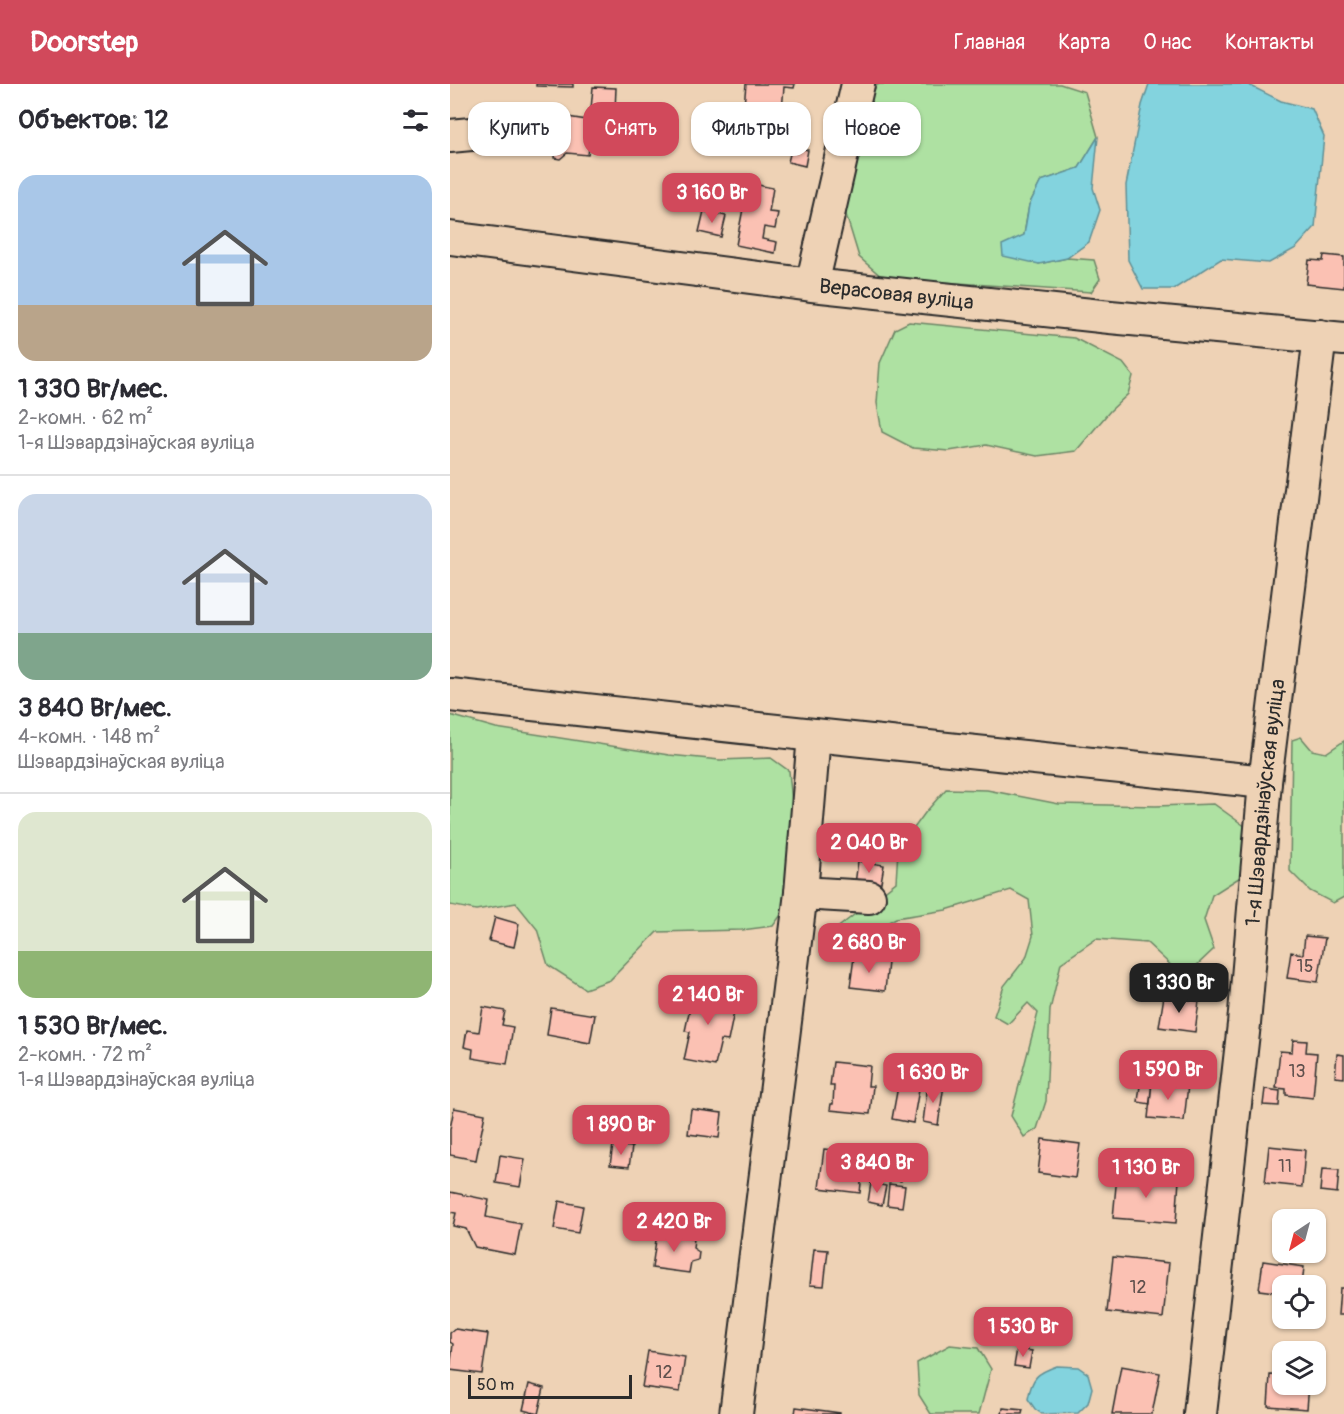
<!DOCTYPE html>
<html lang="ru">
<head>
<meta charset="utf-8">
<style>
  body { margin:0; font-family:Pangolin,sans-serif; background:#f7f7f7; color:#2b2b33; height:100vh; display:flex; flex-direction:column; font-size:22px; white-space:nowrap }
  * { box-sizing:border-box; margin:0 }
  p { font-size:20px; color:#7c7c81 }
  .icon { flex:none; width:33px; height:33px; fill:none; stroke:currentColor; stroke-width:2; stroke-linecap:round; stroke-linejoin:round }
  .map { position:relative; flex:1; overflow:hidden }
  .details { display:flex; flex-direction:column; background:#fff; width:450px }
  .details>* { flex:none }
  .banner { position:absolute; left:18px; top:18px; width:570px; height:54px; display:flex; gap:12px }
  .needle { width:39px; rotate:216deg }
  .tools { position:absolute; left:822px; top:1125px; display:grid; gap:12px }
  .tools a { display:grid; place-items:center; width:54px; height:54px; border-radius:12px; background:#fff; box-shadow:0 2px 4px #0004; font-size:30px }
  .scale { position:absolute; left:18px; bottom:15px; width:164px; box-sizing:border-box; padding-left:6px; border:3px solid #2b2b2b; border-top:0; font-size:16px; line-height:21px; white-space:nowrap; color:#2b2b2b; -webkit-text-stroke:4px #eed2b5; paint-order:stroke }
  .price { position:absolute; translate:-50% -51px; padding:0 14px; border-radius:12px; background:#d1495b; color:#fff; font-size:20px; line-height:39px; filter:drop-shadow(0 2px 3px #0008) }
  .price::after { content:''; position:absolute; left:50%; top:36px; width:18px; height:14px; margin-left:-9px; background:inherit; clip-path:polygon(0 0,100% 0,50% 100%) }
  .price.on { background:#222; color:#fff }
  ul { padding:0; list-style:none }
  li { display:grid; align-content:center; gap:12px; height:318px; padding:0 18px }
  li+li { border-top:2px solid #e1e1e2 }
  li span { display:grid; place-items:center; height:186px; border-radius:18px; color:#555 }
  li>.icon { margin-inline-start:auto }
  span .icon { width:108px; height:108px; fill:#fffc; stroke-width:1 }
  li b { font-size:26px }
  h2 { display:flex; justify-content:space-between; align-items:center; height:72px; padding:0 18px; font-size:26px }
  .chip { padding:0 21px; border-radius:18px; background:#fff; box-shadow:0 2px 4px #0004; font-size:21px; line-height:54px }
  .chip.on { background:#d1495b; color:#fff }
  header { display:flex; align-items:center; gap:36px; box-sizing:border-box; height:84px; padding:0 30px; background:#d1495b; color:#fff }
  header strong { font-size:28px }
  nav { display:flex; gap:33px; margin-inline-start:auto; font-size:21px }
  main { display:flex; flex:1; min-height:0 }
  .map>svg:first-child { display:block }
  .green { fill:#aee1a2; stroke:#6c8666; stroke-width:1.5 }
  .water { fill:#83d3de; stroke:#609096; stroke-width:1.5 }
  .building { fill:#fbc1b3; stroke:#2b2b2b; stroke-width:1.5 }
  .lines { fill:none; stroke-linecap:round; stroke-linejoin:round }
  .minor-casing { stroke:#2b2b2b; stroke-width:36 }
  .minor { stroke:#eed2b5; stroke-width:32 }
  .labels { text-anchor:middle; stroke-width:6; stroke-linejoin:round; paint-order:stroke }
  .number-label { font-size:18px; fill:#5f504d }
  .street-label { font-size:21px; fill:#2b2b2b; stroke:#eed2b5 }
</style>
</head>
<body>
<header>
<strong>Doorstep</strong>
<nav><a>Главная</a><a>Карта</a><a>О нас</a><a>Контакты</a></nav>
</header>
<main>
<section class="details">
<h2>Объектов: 12<svg class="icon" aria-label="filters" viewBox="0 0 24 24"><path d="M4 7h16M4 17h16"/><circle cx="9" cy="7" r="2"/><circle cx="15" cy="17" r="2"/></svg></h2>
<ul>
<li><span style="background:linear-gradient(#a9c7e8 70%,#b9a48a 0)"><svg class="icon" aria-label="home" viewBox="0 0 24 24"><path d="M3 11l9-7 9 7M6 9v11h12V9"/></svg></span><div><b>1 330 Br/мес.</b><p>2-комн. · 62 m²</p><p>1-я Шэвардзінаўская вуліца</p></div></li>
<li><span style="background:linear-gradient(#c9d6e8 75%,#7fa58c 0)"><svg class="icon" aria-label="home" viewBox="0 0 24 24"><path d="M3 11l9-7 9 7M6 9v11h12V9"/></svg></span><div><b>3 840 Br/мес.</b><p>4-комн. · 148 m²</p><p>Шэвардзінаўская вуліца</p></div></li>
<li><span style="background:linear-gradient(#dfe7d0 75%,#8fb573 0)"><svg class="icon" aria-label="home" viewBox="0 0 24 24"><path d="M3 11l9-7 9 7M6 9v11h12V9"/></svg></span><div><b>1 530 Br/мес.</b><p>2-комн. · 72 m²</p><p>1-я Шэвардзінаўская вуліца</p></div></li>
</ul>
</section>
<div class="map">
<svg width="894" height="1330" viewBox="0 0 894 1330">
  <rect width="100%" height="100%" fill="#eed2b5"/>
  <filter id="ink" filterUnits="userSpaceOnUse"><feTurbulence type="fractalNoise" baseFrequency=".0167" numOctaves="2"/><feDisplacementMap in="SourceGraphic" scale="12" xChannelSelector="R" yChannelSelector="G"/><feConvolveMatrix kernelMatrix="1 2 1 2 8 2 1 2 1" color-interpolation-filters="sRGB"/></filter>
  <g filter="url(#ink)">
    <path class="green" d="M430 0H610L635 8 648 53 629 84 591 97 579 121 574 151 589 180 617 174 644 176 650 195 641 208 433 194 409 173 394 124 410 31 427 1Z
      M459 238 624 254 673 279 683 292 678 310 660 327 626 367 587 372 536 361 499 367 463 364 432 348 427 319 430 279 445 245Z
      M0 631 46 644 219 671 270 676 321 674 339 687 342 719 343 783 333 828 323 842 292 846 207 848 160 896 135 905 98 881 87 845 66 819 26 826 0 821Z
      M851 653 862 666 876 669 894 657V813L883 819 860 807 840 787 842 656Z
      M496 705 537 706 609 720 706 722 764 720 796 743 792 792 762 811 754 836 764 865 745 883 727 887 697 859 646 855 611 879 600 926 596 1017 587 1045 574 1053 561 1032 588 929 578 919 558 940 544 932 554 902 576 874 583 852 579 816 561 806 496 826 446 834 397 861 389 873 377 872 372 856 446 798 448 766 475 729Z
      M500 1261 528 1264 541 1285 529 1330H481L469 1311 467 1279Z"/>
    <path class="water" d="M699 0H797L831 17 862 25 874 52 865 143 846 164 819 179 771 175 724 205H693L678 176 676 101 692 21Z
      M648 53 643 104 650 126 639 158 617 174 589 180 553 172 552 161 574 151 579 121 591 97 629 84Z
      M607 1282 628 1283 638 1290 642 1304 638 1319 628 1329 592 1330 585 1325 578 1315C582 1293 587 1289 607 1282Z"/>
    <path class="building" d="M86 0H123V3L86 2Z
      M296 0H345L344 4 334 3 332 26 294 22Z
      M143 3 166 4 165 27 141 25Z
      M111 32 143 37 138 71 117 69 110 75 104 74Z
      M342 62 358 66 355 82 338 78Z
      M298 99 323 104 319 128 328 129 325 145 314 143 312 155 327 158 325 169 286 161Z
      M254 127 276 132 271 153 249 148Z
      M874 171 894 173V204L856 200 859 176 873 177Z
      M408 777 434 781 430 804 405 800Z
      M45 833 69 840 64 863 39 857Z
      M855 852 875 854 868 898 837 894 841 868 853 870Z
      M404 873 438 878 435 907 400 903Z
      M244 905 287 914 278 957 271 956 265 982 234 976 240 948 235 947Z
      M714 912 749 917 745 948 709 943Z
      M33 923 55 927 52 941 63 943 57 980 22 974 23 965 14 963 17 946 29 948Z
      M101 924 145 931 140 959 97 951Z
      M843 956 857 957 856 968 867 969 863 1014 836 1011V1005L826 1004 830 967 842 968Z
      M887 970 894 971V994L885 993Z
      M383 978 420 982 418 1002H423L420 1030 380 1026 381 1020H383L384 1002H380Z
      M692 985 727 988 726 999 702 997 700 1020 688 1018Z
      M450 991 471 994 463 1039 442 1035Z
      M702 997 738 1001 734 1037 698 1034Z
      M478 999 494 1001 488 1041 473 1038Z
      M815 1005 830 1007 829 1022 813 1021Z
      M4 1024 35 1030 26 1076 0 1071V1045Z
      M241 1025 272 1029 269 1054 238 1050Z
      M129 1026 146 1029 141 1058 124 1055Z
      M592 1055 630 1060 625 1094 588 1089Z
      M163 1061 182 1063 179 1083 160 1081Z
      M819 1062 855 1066 852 1103 815 1099Z
      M374 1065 405 1069 403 1088 412 1089 410 1109 369 1104Z
      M50 1071 75 1075 70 1103 46 1099Z
      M417 1076 453 1080 451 1097 415 1093Z
      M872 1085 889 1086 887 1109 870 1107Z
      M667 1091 729 1096 726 1139 663 1134Z
      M421 1099 436 1102 432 1121 418 1118Z
      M439 1100 455 1102 452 1123 437 1121Z
      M0 1108 39 1116 36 1133 71 1140 65 1171 25 1163 16 1145 3 1142 6 1129 0 1128Z
      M109 1117 133 1122 128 1149 104 1145Z
      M207 1149 244 1154 243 1164 249 1168 248 1176 241 1178 239 1189 202 1184Z
      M364 1165 378 1166 374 1202 360 1201Z
      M663 1173 719 1179 713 1234 657 1228Z
      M813 1177 854 1183 852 1202H832V1209L809 1206Z
      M890 1204H894V1231H888Z
      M5 1245 38 1250 32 1290 0 1286 3 1260 0 1258V1249Z
      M567 1265 582 1267 579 1284 564 1282Z
      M198 1267 235 1273 230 1308 192 1303Z
      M671 1282 710 1289 702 1330H662Z
      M820 1291 832 1292V1300H859L857 1325 818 1322Z
      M79 1300 94 1304 88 1330 73 1326Z
      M346 1323 390 1329V1330H345Z
      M553 1324 573 1326 572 1330H552Z"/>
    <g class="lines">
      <defs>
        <g id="minor">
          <path d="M0 52 53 47"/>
          <path id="s1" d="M0 154 362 201 660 233 894 255"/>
          <path d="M362 201 408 0"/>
          <path d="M0 611 364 651 815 698"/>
          <path d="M351 809 419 813"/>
          <path d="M286 1330 351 809 364 651"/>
          <path id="s2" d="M750 1330 794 940 815 698 870 252"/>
        </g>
      </defs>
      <use href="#minor" class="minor-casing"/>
      <use href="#minor" class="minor"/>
    </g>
  </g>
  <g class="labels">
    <g class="number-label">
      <text x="855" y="888">15</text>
      <text x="847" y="993">13</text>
      <text x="835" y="1088">11</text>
      <text x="688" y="1209">12</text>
      <text x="214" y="1294">12</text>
    </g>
    <g class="street-label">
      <text dy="7" stroke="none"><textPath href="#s1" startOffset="450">Верасовая вуліца</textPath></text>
      <text dy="7" stroke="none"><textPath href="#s2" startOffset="615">1-я Шэвардзінаўская вуліца</textPath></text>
    </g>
  </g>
</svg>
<div class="tools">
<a><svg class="needle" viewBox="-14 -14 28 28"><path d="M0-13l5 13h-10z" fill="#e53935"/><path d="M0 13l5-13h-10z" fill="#7c7c81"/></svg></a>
<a><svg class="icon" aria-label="locate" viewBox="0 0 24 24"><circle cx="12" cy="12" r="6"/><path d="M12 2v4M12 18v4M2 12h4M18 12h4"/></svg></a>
<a><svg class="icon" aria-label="layers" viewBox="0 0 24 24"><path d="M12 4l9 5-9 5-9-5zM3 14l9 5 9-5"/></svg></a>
</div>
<div class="scale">50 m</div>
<b class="price" style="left:262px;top:140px">3 160 Br</b>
<b class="price" style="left:419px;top:790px">2 040 Br</b>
<b class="price" style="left:419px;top:890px">2 680 Br</b>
<b class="price on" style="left:729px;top:930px">1 330 Br</b>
<b class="price" style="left:258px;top:942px">2 140 Br</b>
<b class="price" style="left:718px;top:1017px">1 590 Br</b>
<b class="price" style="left:483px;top:1020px">1 630 Br</b>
<b class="price" style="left:171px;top:1072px">1 890 Br</b>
<b class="price" style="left:427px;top:1110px">3 840 Br</b>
<b class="price" style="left:696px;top:1115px">1 130 Br</b>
<b class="price" style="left:224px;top:1169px">2 420 Br</b>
<b class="price" style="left:573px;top:1274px">1 530 Br</b>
<div class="banner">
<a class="chip">Купить</a>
<a class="chip on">Снять</a>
<a class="chip">Фильтры</a>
<a class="chip">Новое</a>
</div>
</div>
</main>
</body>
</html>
